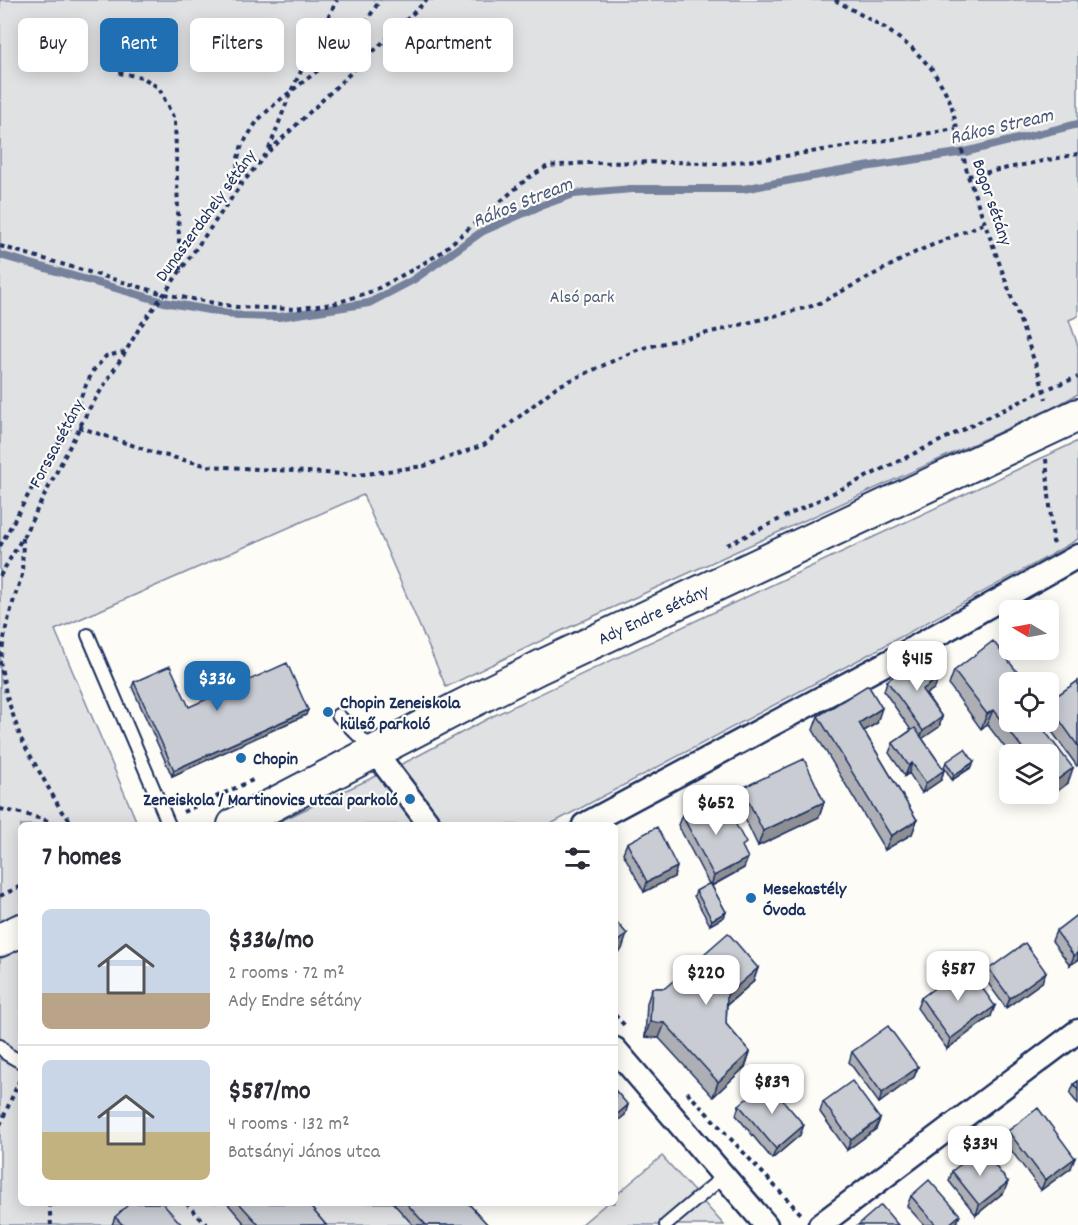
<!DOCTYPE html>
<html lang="en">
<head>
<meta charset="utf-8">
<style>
  body { margin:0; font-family:Dekko,sans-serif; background:#f7f7f7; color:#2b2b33; height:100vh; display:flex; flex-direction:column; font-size:22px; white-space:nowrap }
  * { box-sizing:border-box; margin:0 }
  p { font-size:20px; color:#7c7c81 }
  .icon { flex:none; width:33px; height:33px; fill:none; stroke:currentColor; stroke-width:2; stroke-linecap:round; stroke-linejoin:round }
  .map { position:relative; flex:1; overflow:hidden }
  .side { position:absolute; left:18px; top:822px; width:600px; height:384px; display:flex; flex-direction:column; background:#fff; border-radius:9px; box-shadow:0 3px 15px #0003 }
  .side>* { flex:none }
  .top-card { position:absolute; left:18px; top:18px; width:600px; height:54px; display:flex; gap:12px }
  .needle { width:39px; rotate:280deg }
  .tools { position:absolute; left:999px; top:600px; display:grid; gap:12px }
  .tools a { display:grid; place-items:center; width:60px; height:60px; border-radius:9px; background:#fff; box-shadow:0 3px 15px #0003; font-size:30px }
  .price { position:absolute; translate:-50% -51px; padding:0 14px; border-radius:12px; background:#fff; color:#222; font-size:20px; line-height:39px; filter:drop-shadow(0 2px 3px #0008) }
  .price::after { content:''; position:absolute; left:50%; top:36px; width:18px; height:14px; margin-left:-9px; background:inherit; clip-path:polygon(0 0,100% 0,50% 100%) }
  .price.active { background:#1f6fb2; color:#fff }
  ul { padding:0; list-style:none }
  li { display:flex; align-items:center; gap:18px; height:150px; padding:0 24px }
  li+li { border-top:2px solid #e1e1e2 }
  li span { display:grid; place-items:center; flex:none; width:168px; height:120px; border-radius:9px; color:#555 }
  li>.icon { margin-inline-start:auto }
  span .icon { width:72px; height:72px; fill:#fffc; stroke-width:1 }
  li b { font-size:26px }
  h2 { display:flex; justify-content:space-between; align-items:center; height:72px; padding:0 24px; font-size:26px }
  .pill { padding:0 21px; border-radius:9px; background:#fff; box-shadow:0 3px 15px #0003; font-size:21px; line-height:54px }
  .pill.active { background:#1f6fb2; color:#fff }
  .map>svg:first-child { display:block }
  .green { fill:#e0e1e3; stroke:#7e88a0; stroke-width:1.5 }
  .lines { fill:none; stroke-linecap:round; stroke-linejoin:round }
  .stream { stroke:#76819c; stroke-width:8 }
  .lane-casing { stroke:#1b2f5e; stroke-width:16 }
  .street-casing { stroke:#1b2f5e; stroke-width:27 }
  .secondary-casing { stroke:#1b2f5e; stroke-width:36 }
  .path { stroke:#1b2f5e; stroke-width:4; stroke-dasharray:4.5 4.5; stroke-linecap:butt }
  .lane { stroke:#fdfcf7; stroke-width:12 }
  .street { stroke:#fdfcf7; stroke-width:22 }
  .secondary { stroke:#fdfcf7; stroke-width:32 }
  .wall { fill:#adafb5; stroke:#1b2f5e; stroke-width:1.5 }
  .shaded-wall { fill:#8d8f94; stroke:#1b2f5e; stroke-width:1.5 }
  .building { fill:#c9ccd3; stroke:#1b2f5e; stroke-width:1.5 }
  .poi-dot { fill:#1f6fb2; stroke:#fdfcf7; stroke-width:2 }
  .labels { text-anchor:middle; stroke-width:4.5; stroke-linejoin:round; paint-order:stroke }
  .street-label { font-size:18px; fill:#1b2f5e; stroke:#fdfcf7 }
  .park-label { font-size:18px; fill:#4c5c7f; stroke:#fdfcf7 }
  .poi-label { font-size:18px; font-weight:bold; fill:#1b2f5e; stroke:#fdfcf7; text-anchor:start }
  .water-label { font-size:20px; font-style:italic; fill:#49587d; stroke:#fdfcf7 }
</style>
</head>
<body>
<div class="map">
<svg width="1078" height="1225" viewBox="0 0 1078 1225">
  <rect width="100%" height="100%" fill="#fdfcf7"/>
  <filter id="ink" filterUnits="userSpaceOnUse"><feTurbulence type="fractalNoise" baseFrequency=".0167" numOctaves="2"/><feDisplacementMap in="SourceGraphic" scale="12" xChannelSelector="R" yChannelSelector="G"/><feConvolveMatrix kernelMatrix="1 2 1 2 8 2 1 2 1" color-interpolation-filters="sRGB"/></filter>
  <g filter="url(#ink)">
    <path class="green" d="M0 0H1078V316L1069 320 1078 346V394L1052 408 559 632 446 687 363 495 55 630 138 825H21V925L0 935Z
      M1078 441V539L1047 557 862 658 549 825H272L408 761 493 716Z
      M21 949V1203H455L475 1225H0V959Z
      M662 1156 724 1225H581L607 1203H615V1196Z"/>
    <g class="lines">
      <path class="stream" d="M0 255 164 302 242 316 279 317 369 303 413 280 483 231 540 206 574 194 632 189H743L858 168 965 152 1078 124"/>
      <defs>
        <path id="lane" d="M88 635 169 825
          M338 715 374 751
          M0 1046 7 1054 21 1062
          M666 1225 724 1176"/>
        <path id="street" d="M375 752 430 825
          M584 825 896 658 1078 556
          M615 1049 766 1225
          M820 1225 1078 1031"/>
        <path id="secondary" d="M234 825 458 708 540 667 1078 415
          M0 940 21 930"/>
      </defs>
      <use href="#lane" class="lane-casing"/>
      <use href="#street" class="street-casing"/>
      <use href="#secondary" class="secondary-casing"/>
      <path class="path" d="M835 0 885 28 912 48 931 68 943 87 951 103 968 176 1038 371 1046 399
        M119 73 142 77 159 88 175 121 180 270
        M269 149 291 91 337 0
        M968 176 1078 154
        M240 185 237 161 242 145 258 120 276 103 343 51 364 25 380 0
        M0 246 164 294 237 307 294 309 333 304 373 291 412 270 439 254 528 178 548 166 585 163 677 162 721 164 773 158 956 129
        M79 427 155 453 209 466 358 475 424 466 484 445 556 387 639 349 728 328 816 305 916 252 985 223
        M1046 459 1053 542 1055 544
        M23 538 22 575 14 599 6 628 0 661 6 694 21 739 62 812 75 825
        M727 545 1044 390 1078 377
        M0 546 53 450 68 432 84 389 93 371 106 356 125 352
        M0 576 23 537 89 409 126 351 141 325 164 294 240 186 267 153 427 0
        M0 809 25 814 61 825
        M183 812 255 779
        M0 896 21 886
        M615 1015 626 1027
        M687 1092 801 1214
        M0 1125 20 1079
        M49 1203 51 1225
        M186 1203 207 1225"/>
      <use href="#lane" class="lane"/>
      <use href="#street" class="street"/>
      <use href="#secondary" class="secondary"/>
    </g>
    <path class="wall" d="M954 671 1010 682 1068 783 1045 800 1040 794H1048V754H1010L987 724 981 729 949 685Z
      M938 678 935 688 926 694 942 717 939 727 922 738 944 770 941 780 922 793 909 773 905 776 889 753 893 743 911 730 884 691 887 681Z
      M1078 681V765L1077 766 1045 722H1048V702Z
      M134 682 189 707 306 715 172 776 132 687Z
      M818 716 877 723 864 731 917 820 912 834 885 850 813 730Z
      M946 762 972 767 952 780 944 767Z
      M742 788 824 802 819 817 758 846 737 802Z
      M682 815 744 850V868L712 886 726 912 724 917 710 925 694 896 696 891 709 884 678 825Z
      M627 843 674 877 644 892 623 853Z
      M1078 914V960L1070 965 1052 941 1056 931Z
      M758 968 753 982 727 1005 726 1024 750 1052 745 1067 713 1097 659 1038 645 1037 647 1003 652 988H665Z
      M989 969 1042 982 1006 1008 985 979Z
      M921 998 991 1016 947 1049 917 1008Z
      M852 1052 918 1067 914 1077 879 1103 849 1062Z
      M1078 1081V1104L1070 1094 1074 1084Z
      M823 1102 880 1119 876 1129 847 1150 820 1112Z
      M739 1105 800 1135 772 1159 736 1115Z
      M1008 1131 1071 1168 1041 1190 1004 1141Z
      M952 1171 1004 1192 976 1215 949 1181Z
      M911 1196 960 1215 956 1225H924L907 1206Z
      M227 1203H307L326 1225H246Z
      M393 1203H468L488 1225H413Z
      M115 1217 182 1225H112Z"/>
    <path class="shaded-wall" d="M938 678 935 688 919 699 922 690Z
      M882 708 877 723 854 737 859 723Z
      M308 710 306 715 172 776 174 770Z
      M993 710 987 724 981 729 987 714Z
      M942 717 939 727 919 741 923 731Z
      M974 762 972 767 952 780 954 775Z
      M912 763 909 773 905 776 909 766Z
      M1073 768 1068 783 1045 800 1047 794H1048L1050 785Z
      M944 770 941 780 922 793 926 783Z
      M824 802 819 817 758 846 763 831Z
      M917 820 912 834 885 850 891 836Z
      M748 858 744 868 711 886 714 876Z
      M677 867 674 877 644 892 647 882Z
      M726 912 724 917 710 925 712 920Z
      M627 934 622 949 615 955V945Z
      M1078 952V960L1070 965 1074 956Z
      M758 968 753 982 722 1009 727 995Z
      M1046 972 1042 982 1006 1008 1010 998Z
      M995 1006 991 1016 947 1049 950 1039Z
      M650 1022 665 1023 659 1038 645 1037Z
      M750 1052 745 1067 713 1097 718 1082Z
      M918 1067 914 1077 879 1103 882 1093Z
      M628 1105 625 1115 615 1123V1116Z
      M880 1119 876 1129 847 1150 851 1140Z
      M804 1125 800 1135 772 1159 776 1149Z
      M1075 1158 1071 1168 1041 1190 1045 1180Z
      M1008 1182 1004 1192 976 1215 979 1205Z
      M960 1215 956 1225H948Z"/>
    <path class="building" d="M993 641 1025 682H1010V722H1038L1073 768 1050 785 1048 783V754H1027L993 710 987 714 954 671Z
      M922 655 938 678 922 690 942 717 923 731 887 681Z
      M287 663 308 710 174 770 134 682 170 666 189 707Z
      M1078 681V746L1048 704V702Z
      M868 685 882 708 859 723 917 820 891 836 818 716Z
      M915 728 944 770 926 783 912 763 909 766 893 743Z
      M965 749 974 762 954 775 946 762Z
      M804 759 824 802 763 831 742 788Z
      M715 797 720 806 724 803 746 843 742 846 748 858 714 876 682 815Z
      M657 827 677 867 647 882 627 843Z
      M710 883 726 912 712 920 696 891Z
      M1078 914V952L1074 956 1056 931Z
      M615 920 627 934 615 945Z
      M728 933 758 968 727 995 726 1024 750 1052 718 1082 665 1023 650 1022 652 988H665Z
      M1025 943 1046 972 1010 998 989 969Z
      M966 965 995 1006 950 1039 921 998Z
      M888 1026 918 1067 882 1093 852 1052Z
      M852 1081 880 1119 851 1140 823 1102Z
      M1078 1081V1090L1074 1084Z
      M767 1082 804 1125 776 1149 739 1105Z
      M615 1090 628 1105 615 1116Z
      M1038 1108 1075 1158 1045 1180 1008 1131Z
      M981 1148 1008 1182 979 1205 952 1171Z
      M929 1180 960 1215 948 1225H936L911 1196Z
      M130 1203H162L182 1225H123L115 1217Z
      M239 1203H307L326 1225H259Z
      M406 1203H468L488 1225H426Z
      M881 1205 898 1225H858Z"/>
  </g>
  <g class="poi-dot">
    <circle cx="328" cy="712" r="6"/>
    <circle cx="241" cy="758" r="6"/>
    <circle cx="410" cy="799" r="6"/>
    <circle cx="751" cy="898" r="6"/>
  </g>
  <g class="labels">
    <g class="street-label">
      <text transform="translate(993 202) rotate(71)" y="6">Bogor sétány</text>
      <text transform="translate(205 215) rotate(-54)" y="6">Dunaszerdahely sétány</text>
      <text transform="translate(56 443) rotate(-62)" y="6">Forssa sétány</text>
      <text transform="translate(653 614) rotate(-25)" y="6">Ady Endre sétány</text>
    </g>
    <g class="park-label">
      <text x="582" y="302">Alsó park</text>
    </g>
    <g class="poi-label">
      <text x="340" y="708">Chopin Zeneiskola<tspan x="340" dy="21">külső parkoló</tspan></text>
      <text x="253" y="764">Chopin</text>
      <text x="398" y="805" text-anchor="end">Zeneiskola / Martinovics utcai parkoló</text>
      <text x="763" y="894">Mesekastély<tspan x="763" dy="21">Óvoda</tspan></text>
    </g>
    <g class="water-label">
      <text transform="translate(1001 125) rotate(-13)" y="7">Rákos Stream</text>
      <text transform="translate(522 201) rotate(-22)" y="7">Rákos Stream</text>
    </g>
  </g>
</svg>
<div class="tools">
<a><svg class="needle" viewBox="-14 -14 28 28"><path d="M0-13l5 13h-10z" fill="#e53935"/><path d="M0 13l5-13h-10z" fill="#7c7c81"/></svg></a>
<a><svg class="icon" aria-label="locate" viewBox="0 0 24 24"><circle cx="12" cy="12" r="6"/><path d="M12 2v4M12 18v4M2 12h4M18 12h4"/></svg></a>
<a><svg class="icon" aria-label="layers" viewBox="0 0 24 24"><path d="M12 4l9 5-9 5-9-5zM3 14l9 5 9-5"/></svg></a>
</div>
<b class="price" style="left:917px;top:692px">$415</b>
<b class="price active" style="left:217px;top:712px">$336</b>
<b class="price" style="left:716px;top:836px">$652</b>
<b class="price" style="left:958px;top:1002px">$587</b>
<b class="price" style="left:706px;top:1006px">$220</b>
<b class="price" style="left:772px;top:1115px">$839</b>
<b class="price" style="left:980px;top:1177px">$334</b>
<div class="top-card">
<a class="pill">Buy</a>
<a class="pill active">Rent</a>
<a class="pill">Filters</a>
<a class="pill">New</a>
<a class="pill">Apartment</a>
</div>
<section class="side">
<h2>7 homes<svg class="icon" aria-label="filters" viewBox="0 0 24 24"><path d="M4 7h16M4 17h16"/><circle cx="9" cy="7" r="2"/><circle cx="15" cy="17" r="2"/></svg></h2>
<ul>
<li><span style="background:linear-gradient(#c9d6e8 70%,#b9a48a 0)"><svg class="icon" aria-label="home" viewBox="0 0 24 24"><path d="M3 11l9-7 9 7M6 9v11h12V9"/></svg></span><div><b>$336/mo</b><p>2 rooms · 72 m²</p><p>Ady Endre sétány</p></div></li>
<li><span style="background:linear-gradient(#c9d6e8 60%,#c2b280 0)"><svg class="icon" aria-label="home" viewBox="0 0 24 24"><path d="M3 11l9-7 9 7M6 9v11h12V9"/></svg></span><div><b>$587/mo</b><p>4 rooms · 132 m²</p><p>Batsányi János utca</p></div></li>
</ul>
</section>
</div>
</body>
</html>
